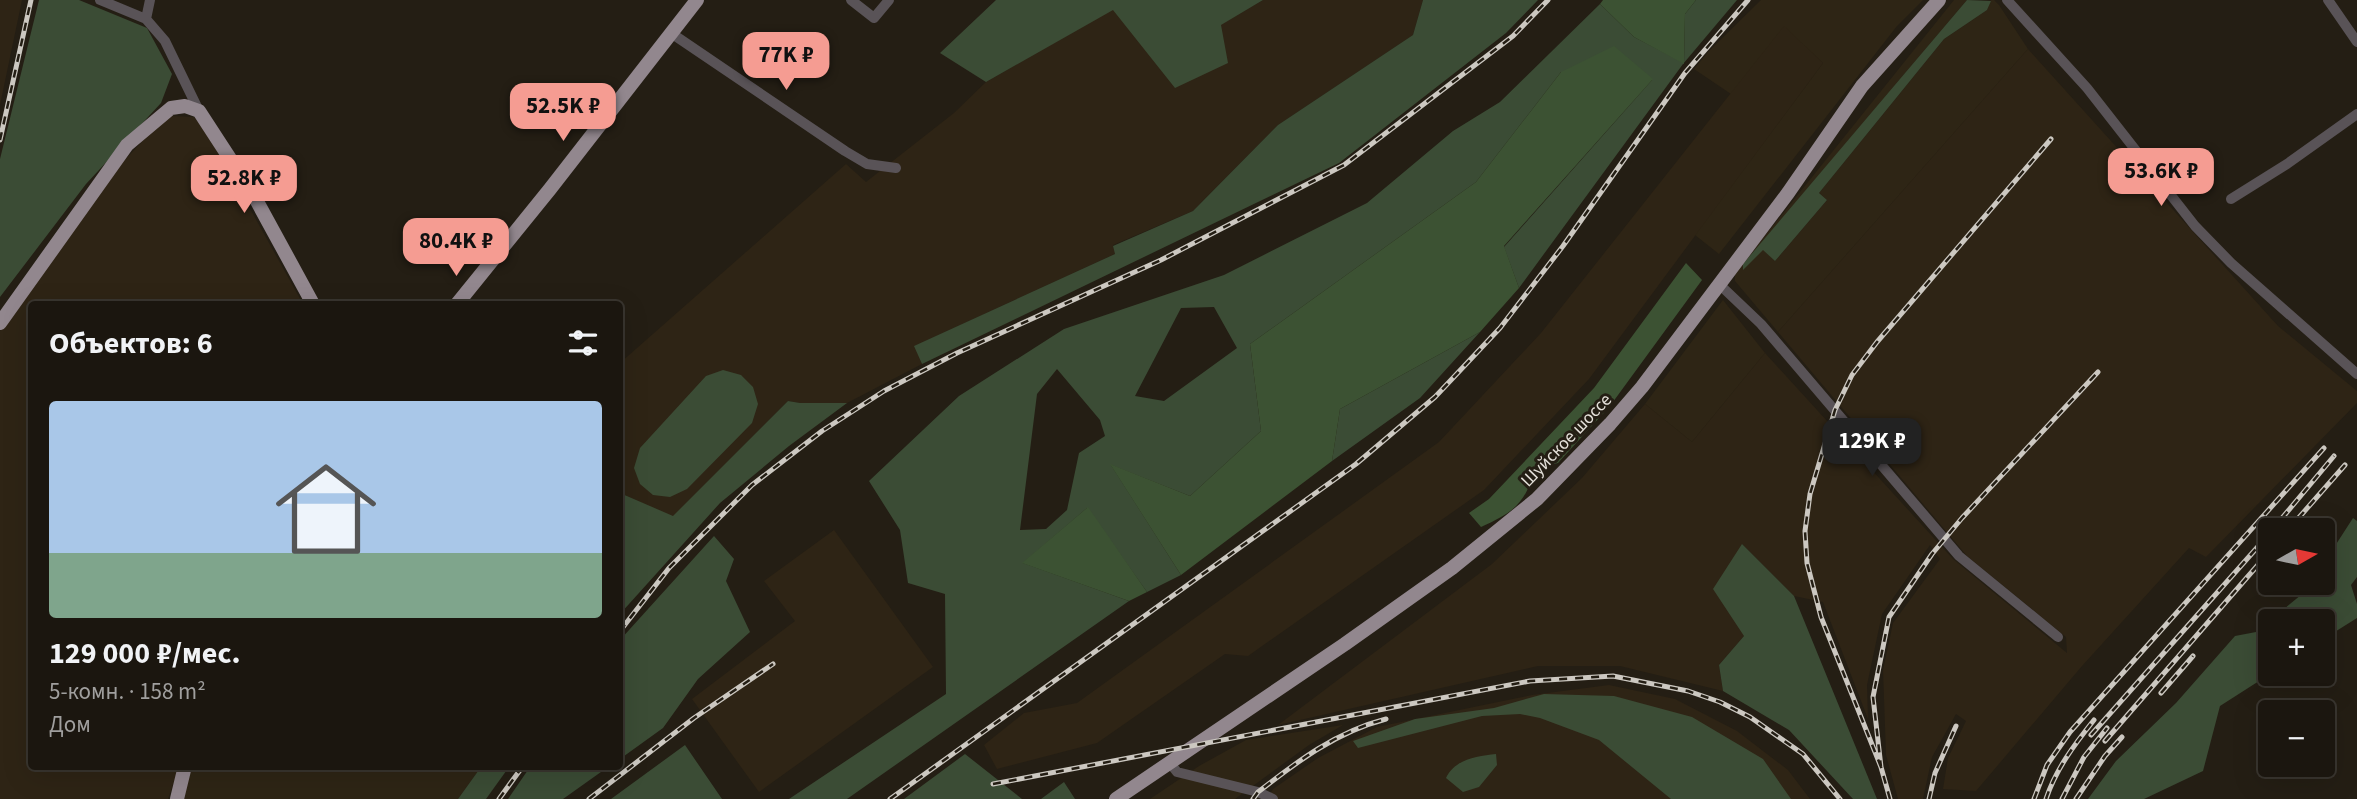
<!DOCTYPE html>
<html lang="ru">
<head>
<meta charset="utf-8">
<style>
  body { margin:0; font-family:"Source Sans 3",sans-serif; background:#28231d; color:#f1f3f6; height:100vh; display:flex; flex-direction:column; font-size:26px; white-space:nowrap }
  * { box-sizing:border-box; margin:0 }
  p { font-size:23px; color:#a09f9e }
  .icon { flex:none; width:38px; height:38px; fill:none; stroke:currentColor; stroke-width:2; stroke-linecap:round; stroke-linejoin:round }
  .map { position:relative; flex:1; overflow:hidden }
  .details { position:absolute; left:28px; top:301px; width:595px; height:469px; display:flex; flex-direction:column; background:#1b160f; border-radius:7px; box-shadow:0 7px 28px #0002,0 0 0 2px #39352f }
  .details>* { flex:none }
  .needle { width:46px; rotate:81deg }
  .controls { position:absolute; left:2258px; top:518px; display:grid; gap:14px }
  .controls a { display:grid; place-items:center; width:77px; height:77px; border-radius:7px; background:#1b160f; box-shadow:0 7px 28px #0002,0 0 0 2px #39352f; font-size:35px }
  .price { position:absolute; translate:-50% -60px; padding:0 16px; border-radius:14px; background:#f59c92; color:#111; font-size:23px; line-height:46px; filter:drop-shadow(0 2px 4px #0008) }
  .price::after { content:''; position:absolute; left:50%; top:42px; width:21px; height:16px; margin-left:-10px; background:inherit; clip-path:polygon(0 0,100% 0,50% 100%) }
  .price.selected { background:#222; color:#fff }
  ul { padding:0; list-style:none }
  li { display:grid; align-content:center; gap:14px; height:371px; padding:0 21px }
  li span { display:grid; place-items:center; height:217px; border-radius:7px; color:#555 }
  li>.icon { margin-inline-start:auto }
  span .icon { width:126px; height:126px; fill:#fffc; stroke-width:1 }
  li b { font-size:30px }
  h2 { display:flex; justify-content:space-between; align-items:center; height:84px; padding:0 21px; font-size:30px }
  .map>svg:first-child { display:block }
  .commercial { fill:#2e2515 }
  .built { fill:#2e2415 }
  .green { fill:#3b4c35; fill-rule:evenodd }
  .forest { fill:#3c5233 }
  .lines { fill:none; stroke-linecap:round; stroke-linejoin:round }
  .minor { stroke:#595357; stroke-width:10 }
  .major { stroke:#92878e; stroke-width:14 }
  .rail-casing { stroke:#ccc8c1; stroke-width:5 }
  .rail { stroke:#241e14; stroke-width:2.5; stroke-dasharray:8; stroke-linecap:butt }
  .labels { text-anchor:middle; stroke-width:6; stroke-linejoin:round; paint-order:stroke }
  .street-label { font-size:18px; fill:#e4e0d9; stroke:#241e14 }
</style>
</head>
<body>
<div class="map">
<svg width="2357" height="799" viewBox="0 0 2357 799">
  <rect width="100%" height="100%" fill="#241e14"/>
  <path class="commercial" d="M1761 0H1923L1897 26 1719 254 1695 235 1823 63 1784 27 1731 94 1694 69 1708 52Z
    M1954 0H1967L1744 264 1743 269 1763 249 1775 261 1827 200 1819 193 1944 39 1987 10 1991 0H1994L1999 5 2028 49 1778 332 1735 281V273Z
    M1723 300 1765 353 1692 442 1645 404Z
    M1343 725 1309 745 1235 799H1150L1199 766 1246 740Z
    M192 767H481L458 799H183Z"/>
  <path class="built" d="M0 0H22L0 105Z
    M1263 0H1423L1413 35 1278 125 1193 211 1113 245 1115 254 915 346 922 364 847 403H800L788 401 673 517 620 493V363L846 164 866 182 954 113 986 82 1113 9 1220 25Z
    M1784 26 1823 63 1589 379 1484 490 1248 656 1225 654 1097 743 997 769 984 745 1024 713 1077 703 1439 442 1541 333Z
    M2028 49 2278 326 2357 391V403L2206 557 2189 548 2082 666 1976 791 1943 789 1948 758 1966 721 1956 714 1932 757 1923 799H1898L1886 755 1883 670 1893 623 1940 559 1930 545 1882 614 1867 685 1868 719 1823 602 1794 596 1742 544 1744 636 1719 665 1723 691 1620 666H1538L1278 725 1492 564 1582 478 1645 404 1692 442 1765 353 1953 559 2067 653 2066 637 1967 556 1778 332Z
    M172 116 194 117 210 137 303 304H32V766L179 767 168 799H0V331L119 166 155 128Z
    M834 530 933 667 759 792 692 699 795 621 764 581Z
    M1609 685 1675 699 1737 731 1788 770 1810 799H1267L1273 789 1318 758 1377 727 1532 695Z"/>
  <path class="green" d="M39 0H79L147 28 172 74 161 103 86 184 0 297V159Z
    M996 0H1263L1221 25 1228 63 1175 88 1113 10 986 82 940 53Z
    M1423 0H1538L1506 33 1339 163 922 364 914 346 1115 254 1113 246 1193 211 1278 125 1413 35Z
    M1696 0H1737L1683 64 1519 288 1504 247 1652 80 1561 72 1476 182 1250 344 1261 431 1190 496 1111 465 1181 575 1147 592 1087 508 1023 563 1129 601 847 799H789L946 694 945 594 908 583 900 530 869 481 959 396 1064 329 1224 275 1367 203 1453 131 1500 102 1600 4 1634 37 1684 63 1685 14ZM1214 307 1237 348 1164 401 1135 396 1181 308ZM1057 369 1100 420 1105 436 1079 453 1067 510 1046 529 1020 530 1037 394Z
    M1967 0 1991 1 1987 10 1944 39 1819 193 1827 200 1775 261 1763 250 1743 270V264Z
    M1480 332 1420 398 1332 461 1340 409Z
    M723 370 741 375 753 387 758 404 752 423 687 489 670 497 653 495 640 484 634 468 640 448 706 376Z
    M788 401 800 403H847L789 446 720 503 620 614V493L673 516Z
    M2353 518 2357 521V577L2351 585 2357 604V618L2322 640V621H2270V674L2220 706 2203 771 2144 799H2088L2116 761 2176 703 2235 636 2256 632 2307 590 2311 583H2322V566Z
    M714 536 734 559 726 581 750 632 698 679 663 728 620 759V640Z
    M1742 544 1794 596 1877 799H1853L1789 730 1723 691 1719 665 1744 636 1713 589Z
    M1544 694 1614 696 1692 717 1763 759 1791 799H1671L1599 740 1540 718 1520 714 1482 716 1358 748 1353 741 1415 719 1494 708Z
    M685 745 722 799H611Z
    M965 754 1022 799H904Z
    M1496 754 1497 765 1479 787 1463 792 1446 778C1455 759 1477 756 1496 754Z
    M481 767H509L486 799H458Z
    M530 767V766L608 767 563 799H508Z
    M1064 782 1075 799H1041Z"/>
  <path class="forest" d="M1603 0H1696L1685 14 1684 64 1634 37 1600 4Z
    M1614 46 1653 79 1504 246 1519 288 1480 332 1340 409 1332 461 1181 575 1110 464 1190 496 1261 431 1250 344 1476 182 1561 72Z
    M1686 263 1702 280 1610 406 1558 463 1535 469C1525 504 1514 512 1481 527L1469 513 1489 499 1594 388Z
    M1088 507 1147 592 1129 601 1022 563Z"/>
  <g class="lines">
    <path class="minor" d="M100 0 146 19
      M150 0 146 19 165 41 199 111
      M851 0 874 18 889 0
      M2007 0 2087 88 2195 226 2231 263 2357 374
      M2328 0 2357 42
      M671 33 845 151 867 164 896 168
      M2231 199 2287 164 2357 114
      M1719 284 1761 324 1959 556 2058 637
      M1170 763 1177 772 1258 792 1273 799"/>
    <path class="major" d="M457 304 550 189 697 0
      M0 323 127 145 171 108 185 106 199 111 253 194 313 304
      M177 799 185 766
      M1116 799 1345 644 1452 568 1537 499 1610 424 1642 387 1788 193 1862 86 1939 0"/>
    <defs>
      <path id="rail" d="M0 140 31 0
        M2272 530 2334 456
        M2288 530 2345 465
        M620 631 669 568 752 485 822 431 884 391 957 353 1161 260 1344 165 1513 36 1548 0
        M2161 693 2193 656
        M2091 735 2270 533
        M2105 741 2270 551
        M1881 767 1821 617 1807 563 1805 531 1810 494 1835 410 1852 375 1877 342 2051 139
        M993 784 1530 681 1613 676 1688 691 1720 702 1750 717 1803 754 1840 799
        M499 799 523 766
        M589 799 694 718 773 664
        M890 799 1356 464 1435 397 1500 328 1563 246 1685 73 1748 0
        M1253 799 1258 792C1298 761 1336 732 1386 719
        M1890 799 1881 767 1873 697 1889 617 1932 554 1962 518 2098 372
        M1929 799 1935 773 1956 726
        M2034 799 2047 765 2070 732 2324 448
        M2046 799C2056 769 2074 745 2094 720
        M2062 799 2084 757 2107 728
        M2076 799 2105 756 2122 737"/>
    </defs>
    <use href="#rail" class="rail-casing"/>
    <use href="#rail" class="rail"/>
  </g>
  <g class="labels">
    <g class="street-label">
      <text transform="translate(1566 440) rotate(-46)" y="6">Шуйское шоссе</text>
    </g>
  </g>
</svg>
<div class="controls">
<a><svg class="needle" viewBox="-14 -14 28 28"><path d="M0-13l5 13h-10z" fill="#e53935"/><path d="M0 13l5-13h-10z" fill="#a09f9e"/></svg></a>
<a>+</a>
<a>−</a>
</div>
<b class="price" style="left:786px;top:92px">77K ₽</b>
<b class="price" style="left:563px;top:143px">52.5K ₽</b>
<b class="price" style="left:2161px;top:208px">53.6K ₽</b>
<b class="price" style="left:244px;top:215px">52.8K ₽</b>
<b class="price" style="left:456px;top:278px">80.4K ₽</b>
<b class="price selected" style="left:1872px;top:478px">129K ₽</b>
<section class="details">
<h2>Объектов: 6<svg class="icon" aria-label="filters" viewBox="0 0 24 24"><path d="M4 7h16M4 17h16"/><circle cx="9" cy="7" r="2"/><circle cx="15" cy="17" r="2"/></svg></h2>
<ul>
<li><span style="background:linear-gradient(#a9c7e8 70%,#7fa58c 0)"><svg class="icon" aria-label="home" viewBox="0 0 24 24"><path d="M3 11l9-7 9 7M6 9v11h12V9"/></svg></span><div><b>129 000 ₽/мес.</b><p>5-комн. · 158 m²</p><p>Дом</p></div></li>
</ul>
</section>
</div>
</body>
</html>
